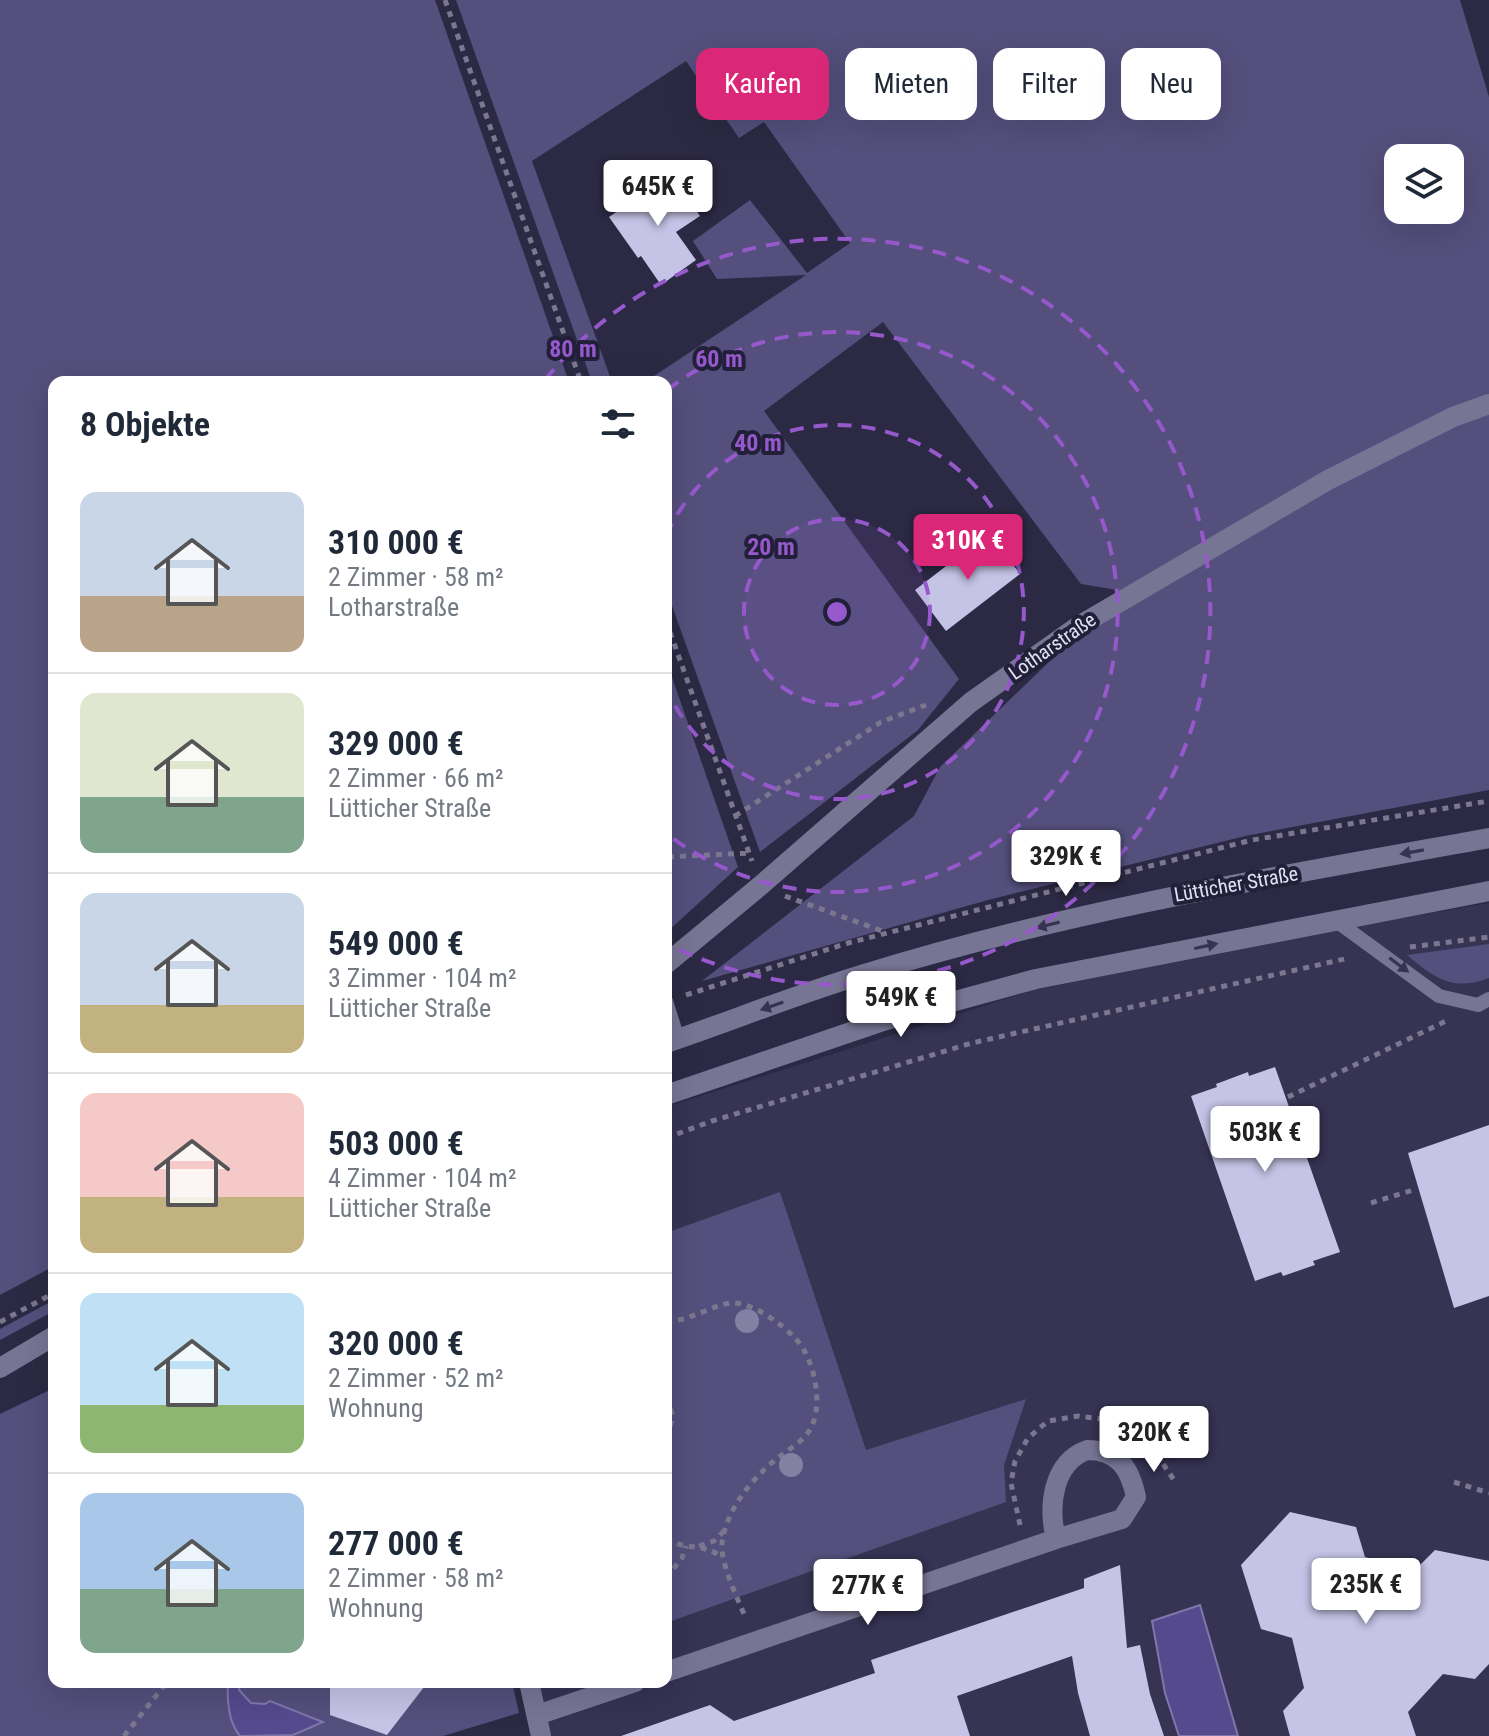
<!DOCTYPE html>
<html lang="de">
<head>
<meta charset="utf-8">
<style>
  body { margin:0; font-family:"Roboto Condensed",sans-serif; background:#f2f2f3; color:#1f2937; height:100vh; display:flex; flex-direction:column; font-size:30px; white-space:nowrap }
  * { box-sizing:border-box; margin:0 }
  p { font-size:26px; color:#747a83 }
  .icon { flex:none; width:44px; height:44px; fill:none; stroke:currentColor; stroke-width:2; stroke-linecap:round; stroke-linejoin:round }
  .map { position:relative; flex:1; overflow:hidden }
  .side { position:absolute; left:48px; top:376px; width:624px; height:1312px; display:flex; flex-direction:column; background:#fff; border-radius:16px; box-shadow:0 8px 32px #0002 }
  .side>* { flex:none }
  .banner { position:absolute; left:696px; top:48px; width:672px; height:72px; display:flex; gap:16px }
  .controls { position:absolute; left:1384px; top:144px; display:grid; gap:16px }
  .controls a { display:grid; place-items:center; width:80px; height:80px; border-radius:16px; background:#fff; box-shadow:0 8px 32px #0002; font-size:40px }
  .price { position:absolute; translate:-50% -68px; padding:0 18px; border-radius:8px; background:#fff; color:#222; font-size:26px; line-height:52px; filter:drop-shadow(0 2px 4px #0008) }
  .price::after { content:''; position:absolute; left:50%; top:48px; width:24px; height:18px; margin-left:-12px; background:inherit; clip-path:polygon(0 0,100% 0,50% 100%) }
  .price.current { background:#db2777; color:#fff }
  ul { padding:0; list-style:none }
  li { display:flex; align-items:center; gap:24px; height:200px; padding:0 32px }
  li+li { border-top:2px solid #e0e1e3 }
  li span { display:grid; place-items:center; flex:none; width:224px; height:160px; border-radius:16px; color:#555 }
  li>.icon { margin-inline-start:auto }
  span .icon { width:96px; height:96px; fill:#fffc; stroke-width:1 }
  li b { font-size:34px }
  h2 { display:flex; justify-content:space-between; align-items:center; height:96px; padding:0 32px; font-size:34px }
  .pill { padding:0 28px; border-radius:16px; background:#fff; box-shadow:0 8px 32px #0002; font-size:28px; line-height:72px }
  .pill.current { background:#db2777; color:#fff }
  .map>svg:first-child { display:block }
  .built { fill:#363353 }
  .green { fill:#544f7c; fill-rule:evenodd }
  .water { fill:#544a8d; stroke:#7f77ac; stroke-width:2 }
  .building { fill:#c5c3e6 }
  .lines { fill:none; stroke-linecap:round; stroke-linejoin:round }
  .path { stroke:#7a778f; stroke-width:5; stroke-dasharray:6 6; stroke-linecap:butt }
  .lane { stroke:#777594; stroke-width:14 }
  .street { stroke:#777594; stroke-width:20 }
  .secondary { stroke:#777594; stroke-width:20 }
  .tree { fill:#8381a3 }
  .oneway { fill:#373450 }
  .ring { fill:none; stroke:#9559cc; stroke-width:4; stroke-dasharray:14 10 }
  .labels { text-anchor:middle; stroke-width:8; stroke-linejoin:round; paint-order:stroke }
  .street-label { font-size:20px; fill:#e2e1f3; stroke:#221f39 }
  .centre { fill:#9559cc; stroke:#221f39; stroke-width:4 }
  .ring-label { font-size:24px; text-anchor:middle; font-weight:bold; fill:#9559cc; stroke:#221f39; stroke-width:8; stroke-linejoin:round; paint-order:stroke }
</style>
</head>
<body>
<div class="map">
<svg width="1489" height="1736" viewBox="0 0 1489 1736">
  <rect width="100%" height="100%" fill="#2c2944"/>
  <path class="built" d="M1489 903V1736H547L534 1682H666V1107L1034 990 1335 930Z"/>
  <path class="green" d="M0 0H435L569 382H54V1266L0 1295Z
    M456 0H1460L1489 97V394L1454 407 1123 591 1081 584 883 322 764 411 959 679 918 730 760 852 666 589V382H645L806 275 717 279 693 241 750 200 807 273 850 243 764 122 739 138 686 61 532 161 612 382H592ZM1398 158H1450V210H1398Z
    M1489 411V790L1245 836 988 900 702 981 914 816 940 767 1080 632 1330 485Z
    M666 660 738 867 666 933Z
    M1489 944V978C1453 992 1434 978 1407 955Z
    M780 1192 866 1450 1026 1399 1004 1465 1006 1502 666 1623V1233Z
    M54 1300V1311L0 1340V1329Z
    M54 1388V1682H512L519 1713 443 1736H0V1414Z"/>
  <path class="water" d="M1200 1605 1238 1736H1179L1165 1693 1152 1621Z
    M228 1682H241L239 1690 251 1703 265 1704 270 1701 323 1722 293 1735 240 1736C228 1722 227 1700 228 1682Z"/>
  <path class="building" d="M671 174 700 216 676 232 696 260 661 285 641 256 638 258 609 217Z
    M989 533 1020 574 946 631 915 590Z
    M1275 1067 1340 1252 1313 1261 1315 1265 1283 1276 1281 1272 1255 1281 1191 1096 1217 1087 1216 1084 1248 1072 1249 1076Z
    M1489 1125V1296L1454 1308 1408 1153Z
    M1290 1512 1356 1527 1365 1557 1415 1570 1435 1550 1489 1561V1664L1475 1679 1443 1674 1408 1712 1416 1736H1290L1283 1711 1304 1688 1292 1638 1261 1629 1241 1565Z
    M1120 1565 1127 1648 1140 1645 1150 1694 1164 1736H1090L1078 1693 1072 1656 957 1696 970 1736H621L710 1705 734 1721 875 1673 871 1660 1084 1588V1579Z
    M330 1682H420L424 1687 387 1735 330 1715Z"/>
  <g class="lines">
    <path class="path" d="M445 0 581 382
      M666 621 752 861
      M735 816 881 722 926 705
      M668 857 749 853
      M785 896 885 932
      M1410 947 1489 937
      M686 995 848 943 1252 840 1489 801
      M1288 1097 1446 1021
      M666 1138 712 1121 972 1043 1349 958
      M1371 1203 1416 1189
      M666 1321C692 1322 717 1301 736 1303 757 1306 780 1323 794 1337 815 1357 826 1410 807 1434 798 1445 784 1452 774 1461 750 1481 726 1511 722 1543 720 1563 738 1599 746 1619
      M0 1322 54 1293
      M666 1398 673 1416 666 1442
      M1454 1482 1489 1493
      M1020 1525 1011 1483 1015 1461 1028 1438 1048 1421 1078 1416 1117 1421 1136 1432 1151 1446 1176 1483
      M666 1539C688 1551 700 1542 722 1557
      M699 1546 714 1541 724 1531
      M666 1578 682 1558 686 1546
      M124 1736 163 1687 172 1682"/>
    <path class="lane" d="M1335 920 1439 996 1478 1005 1489 999
      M666 1001 678 1039"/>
    <path class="street" d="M666 964 760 886 971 702 1077 627 1328 480 1453 417 1489 404
      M1087 1450C1119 1450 1130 1469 1136 1497L1122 1519 1056 1539C1048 1507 1052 1463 1087 1450Z
      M666 1672 1056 1539
      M529 1682 541 1736
      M537 1715 635 1682"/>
    <path class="secondary" d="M666 1043C731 1021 795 995 861 975 1066 911 1278 876 1489 838
      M666 1095 886 1020 1036 979 1489 891
      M0 1368 54 1336"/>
  </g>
  <g class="tree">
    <circle cx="747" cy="1321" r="12"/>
    <circle cx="791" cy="1465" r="12"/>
  </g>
  <defs><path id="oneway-solid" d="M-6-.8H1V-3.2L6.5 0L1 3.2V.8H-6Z" transform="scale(2)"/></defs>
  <g class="oneway">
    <use href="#oneway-solid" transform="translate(1412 852) rotate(170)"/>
    <use href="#oneway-solid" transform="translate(1048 925) rotate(166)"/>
    <use href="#oneway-solid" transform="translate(1206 946) rotate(-12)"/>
    <use href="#oneway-solid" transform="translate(1399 965) rotate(37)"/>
    <use href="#oneway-solid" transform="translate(772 1006) rotate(161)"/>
  </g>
  <circle cx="837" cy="612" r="93" fill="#9559cc" fill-opacity=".12"/>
  <g class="ring">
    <circle cx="837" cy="612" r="93"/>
    <path d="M666 536A187 187 0 1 1 666 688"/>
    <path d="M667 390A280 280 0 1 1 667 834"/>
    <path d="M545 380A373 373 0 1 1 668 944"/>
  </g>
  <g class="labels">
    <g class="street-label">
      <text transform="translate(1052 646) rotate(-35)" y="7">Lotharstraße</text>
      <text transform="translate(1236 884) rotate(-10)" y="7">Lütticher Straße</text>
    </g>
  </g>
  <circle cx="837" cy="612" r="12" class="centre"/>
  <g class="ring-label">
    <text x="573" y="357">80 m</text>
    <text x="719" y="367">60 m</text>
    <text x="758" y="451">40 m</text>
    <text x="771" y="555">20 m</text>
  </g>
</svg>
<div class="controls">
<a><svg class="icon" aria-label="layers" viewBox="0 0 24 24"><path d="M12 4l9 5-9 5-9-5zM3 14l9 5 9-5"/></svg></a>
</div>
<b class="price" style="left:658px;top:228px">645K €</b>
<b class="price current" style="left:968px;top:582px">310K €</b>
<b class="price" style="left:1066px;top:898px">329K €</b>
<b class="price" style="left:901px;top:1039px">549K €</b>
<b class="price" style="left:1265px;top:1174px">503K €</b>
<b class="price" style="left:1154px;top:1474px">320K €</b>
<b class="price" style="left:1366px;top:1626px">235K €</b>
<b class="price" style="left:868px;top:1627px">277K €</b>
<div class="banner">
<a class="pill current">Kaufen</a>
<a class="pill">Mieten</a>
<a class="pill">Filter</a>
<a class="pill">Neu</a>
</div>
<section class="side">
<h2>8 Objekte<svg class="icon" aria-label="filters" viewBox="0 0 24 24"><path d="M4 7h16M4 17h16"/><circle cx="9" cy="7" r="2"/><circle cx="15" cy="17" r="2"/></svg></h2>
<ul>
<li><span style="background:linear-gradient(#c9d6e8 65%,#b9a48a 0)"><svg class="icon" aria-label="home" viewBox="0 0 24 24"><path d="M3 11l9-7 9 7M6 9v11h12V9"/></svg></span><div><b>310 000 €</b><p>2 Zimmer · 58 m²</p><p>Lotharstraße</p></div></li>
<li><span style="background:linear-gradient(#dfe7d0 65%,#7fa58c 0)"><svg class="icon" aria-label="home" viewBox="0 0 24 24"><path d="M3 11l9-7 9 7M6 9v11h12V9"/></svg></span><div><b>329 000 €</b><p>2 Zimmer · 66 m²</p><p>Lütticher Straße</p></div></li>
<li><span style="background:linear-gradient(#c9d6e8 70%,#c2b280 0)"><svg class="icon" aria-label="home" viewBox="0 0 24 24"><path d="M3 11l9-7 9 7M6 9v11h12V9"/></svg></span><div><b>549 000 €</b><p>3 Zimmer · 104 m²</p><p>Lütticher Straße</p></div></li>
<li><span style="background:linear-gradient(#f6c9c9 65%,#c2b280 0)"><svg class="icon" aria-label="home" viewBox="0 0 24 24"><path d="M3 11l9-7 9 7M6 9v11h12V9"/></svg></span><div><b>503 000 €</b><p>4 Zimmer · 104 m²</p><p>Lütticher Straße</p></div></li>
<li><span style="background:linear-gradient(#bfe0f5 70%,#8fb573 0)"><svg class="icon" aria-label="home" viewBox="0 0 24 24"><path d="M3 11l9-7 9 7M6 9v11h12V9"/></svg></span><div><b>320 000 €</b><p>2 Zimmer · 52 m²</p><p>Wohnung</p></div></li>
<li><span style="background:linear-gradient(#a9c7e8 60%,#7fa58c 0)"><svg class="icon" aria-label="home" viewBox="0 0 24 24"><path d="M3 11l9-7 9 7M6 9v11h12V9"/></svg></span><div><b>277 000 €</b><p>2 Zimmer · 58 m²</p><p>Wohnung</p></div></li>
</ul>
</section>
</div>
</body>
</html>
